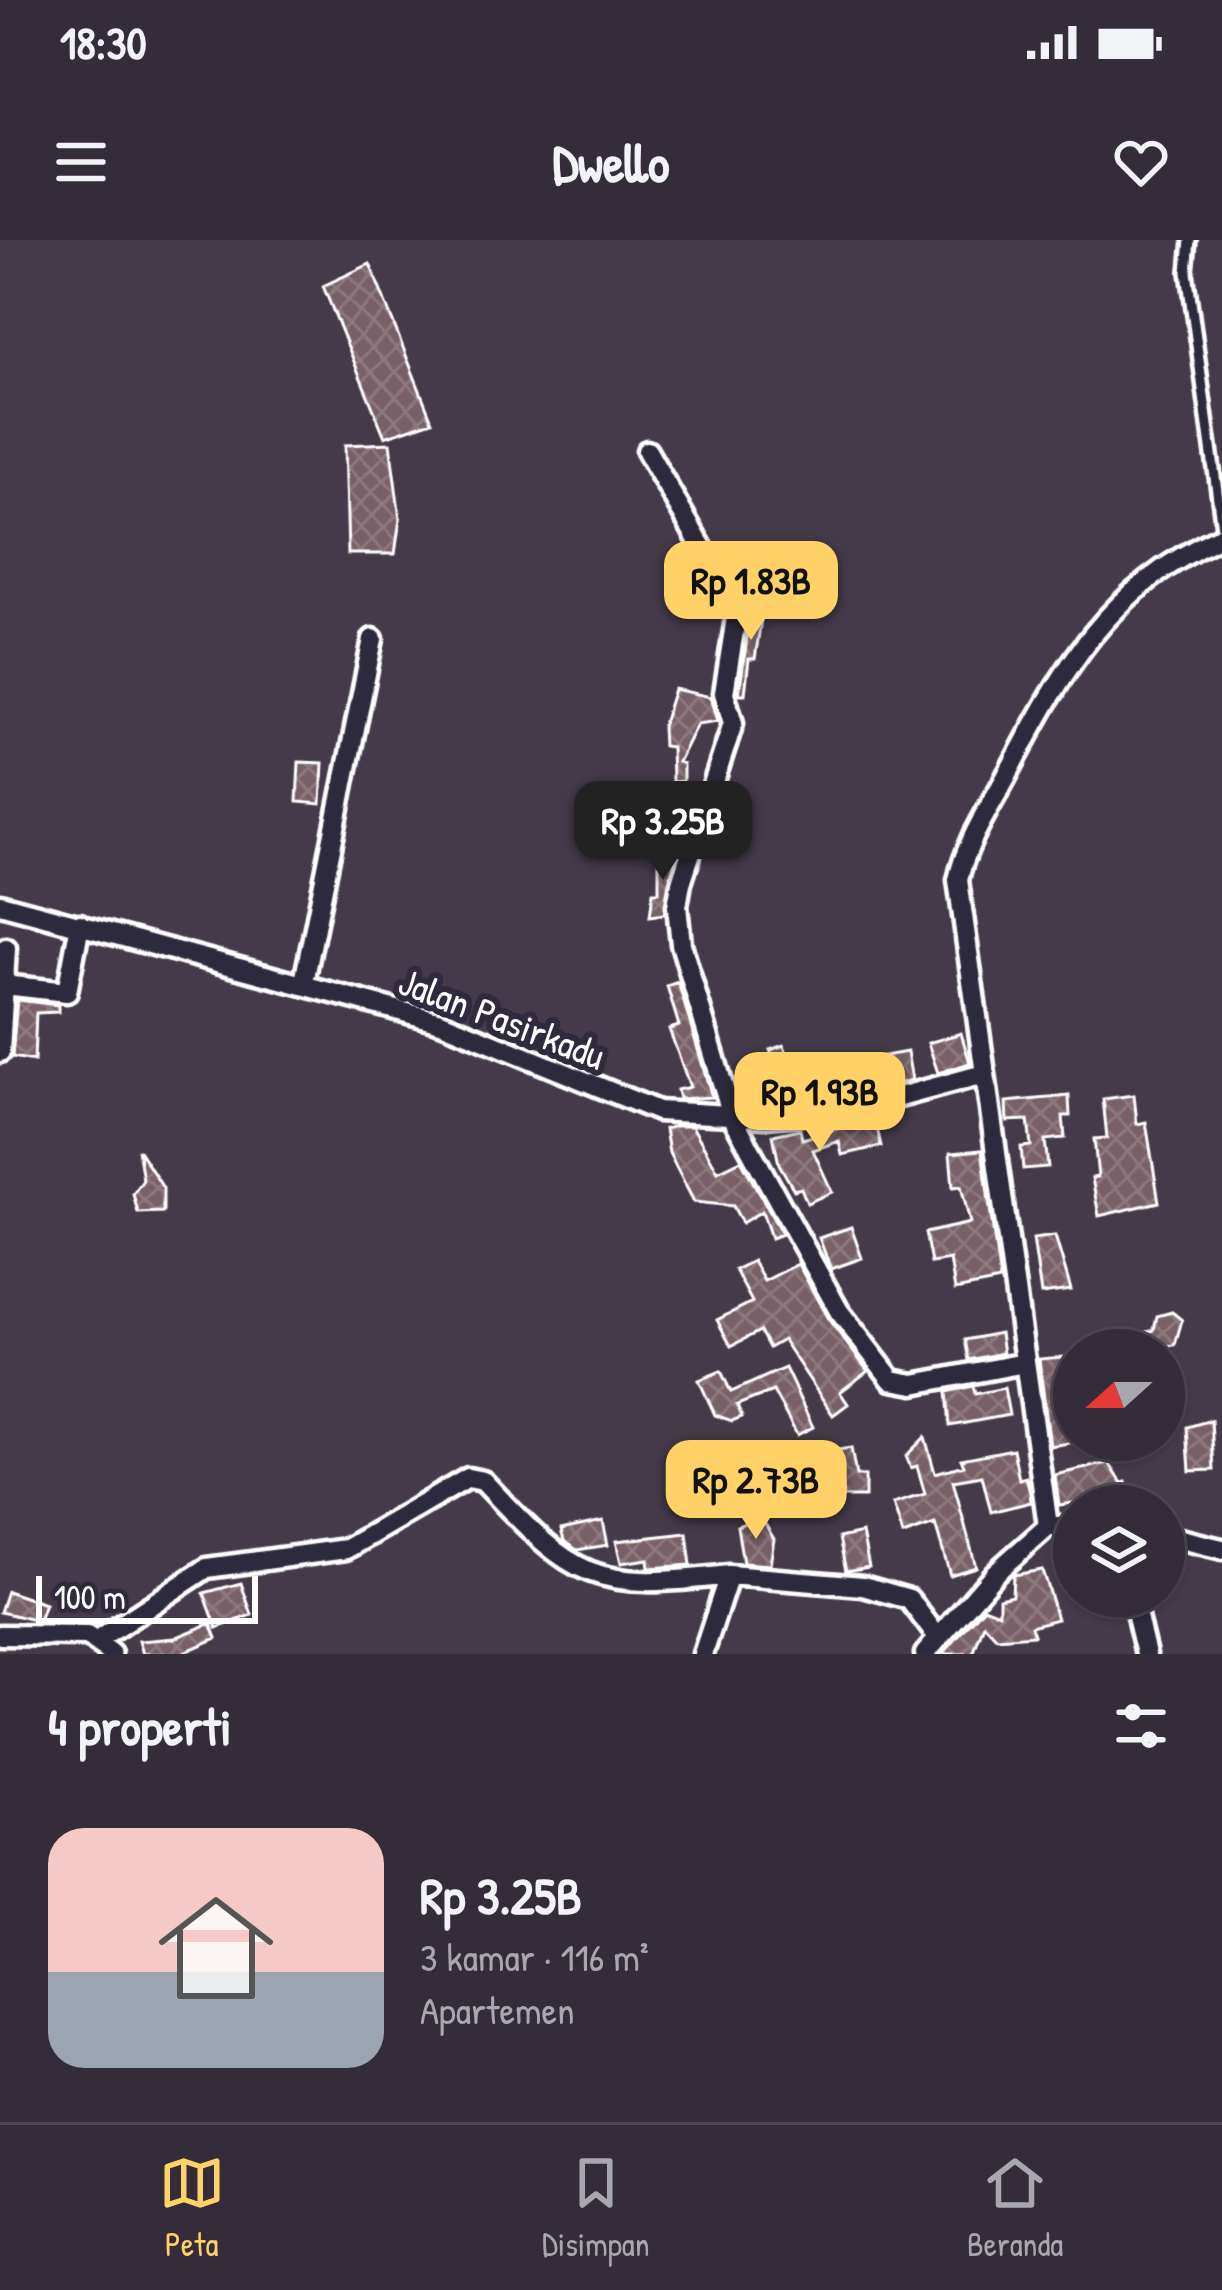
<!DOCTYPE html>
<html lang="id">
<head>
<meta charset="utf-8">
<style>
  body { margin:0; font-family:"Patrick Hand",sans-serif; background:#3f3843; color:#f1f3f6; height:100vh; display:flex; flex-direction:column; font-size:45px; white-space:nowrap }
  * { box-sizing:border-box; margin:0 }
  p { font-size:39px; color:#a9a7ae }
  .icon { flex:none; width:66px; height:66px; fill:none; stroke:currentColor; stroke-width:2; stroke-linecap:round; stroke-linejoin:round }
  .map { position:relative; height:1414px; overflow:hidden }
  .side { display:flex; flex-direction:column; background:#342c38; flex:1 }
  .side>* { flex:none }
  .needle { width:78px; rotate:249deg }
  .fabs { position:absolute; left:1053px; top:1089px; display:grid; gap:24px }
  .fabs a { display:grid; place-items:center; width:132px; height:132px; border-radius:50%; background:#342c38; box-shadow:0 3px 9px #0004,0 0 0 3px #4e4853; font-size:60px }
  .scale { position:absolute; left:36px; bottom:30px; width:222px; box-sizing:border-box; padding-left:12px; border:6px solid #fff; border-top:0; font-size:33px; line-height:42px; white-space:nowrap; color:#fff; -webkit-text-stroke:9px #2f2a3d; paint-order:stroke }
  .price { position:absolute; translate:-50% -102px; padding:0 27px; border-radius:24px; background:#ffd166; color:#111; font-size:39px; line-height:78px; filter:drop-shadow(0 3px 6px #0008) }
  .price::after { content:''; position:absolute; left:50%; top:72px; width:36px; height:27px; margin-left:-18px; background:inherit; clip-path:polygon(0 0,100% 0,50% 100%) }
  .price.selected { background:#222; color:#fff }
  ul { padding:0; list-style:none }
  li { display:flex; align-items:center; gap:36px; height:300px; padding:0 48px }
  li+li { border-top:3px solid #4e4853 }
  li span { display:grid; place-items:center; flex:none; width:336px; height:240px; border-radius:36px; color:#555 }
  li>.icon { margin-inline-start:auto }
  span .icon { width:144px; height:144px; fill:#fffc; stroke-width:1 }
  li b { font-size:51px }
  h2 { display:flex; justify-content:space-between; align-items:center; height:144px; padding:0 48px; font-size:51px }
  .status { display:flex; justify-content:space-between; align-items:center; height:84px; padding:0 60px; background:#342c38; direction:ltr }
  .status svg { height:33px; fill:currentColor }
  header { display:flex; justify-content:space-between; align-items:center; height:156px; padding:0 48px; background:#342c38; font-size:54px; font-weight:700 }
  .tabs { display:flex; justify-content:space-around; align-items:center; height:168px; border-top:3px solid #4e4853; background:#342c38; font-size:33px; color:#a9a7ae }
  .tabs a { display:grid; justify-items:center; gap:6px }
  .tabs .selected { color:#ffd166 }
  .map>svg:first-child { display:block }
  .building { fill:url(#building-cross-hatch); stroke:#fff; stroke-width:3 }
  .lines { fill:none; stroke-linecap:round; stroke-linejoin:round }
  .service-casing { stroke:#fff; stroke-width:18 }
  .minor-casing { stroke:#fff; stroke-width:27 }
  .service { stroke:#2f2a3d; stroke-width:9 }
  .minor { stroke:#2f2a3d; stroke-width:18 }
  .labels { text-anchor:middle; stroke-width:12; stroke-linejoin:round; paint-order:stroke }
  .street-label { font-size:39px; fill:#fff; stroke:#2f2a3d }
</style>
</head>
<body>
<div class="status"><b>18:30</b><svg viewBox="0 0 49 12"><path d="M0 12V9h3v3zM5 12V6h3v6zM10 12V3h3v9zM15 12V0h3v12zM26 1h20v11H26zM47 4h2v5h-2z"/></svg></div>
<header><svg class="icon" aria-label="menu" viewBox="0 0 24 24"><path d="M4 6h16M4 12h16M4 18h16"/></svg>Dwello<svg class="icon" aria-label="heart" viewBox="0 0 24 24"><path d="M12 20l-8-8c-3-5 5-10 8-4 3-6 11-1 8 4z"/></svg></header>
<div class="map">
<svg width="1222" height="1414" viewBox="0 0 1222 1414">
  <defs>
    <pattern id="building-cross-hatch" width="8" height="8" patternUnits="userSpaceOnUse" patternTransform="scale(3)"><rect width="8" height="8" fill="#786167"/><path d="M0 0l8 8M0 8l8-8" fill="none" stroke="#8c797e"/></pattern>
  </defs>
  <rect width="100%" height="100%" fill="#453a4a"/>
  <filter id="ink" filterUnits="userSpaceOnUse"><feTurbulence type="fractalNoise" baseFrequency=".00833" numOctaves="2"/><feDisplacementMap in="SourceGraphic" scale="24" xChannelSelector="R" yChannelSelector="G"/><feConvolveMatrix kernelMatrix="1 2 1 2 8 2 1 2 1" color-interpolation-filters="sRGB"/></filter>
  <g filter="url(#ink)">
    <path class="building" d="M370 24 432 181 385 197 323 46Z
      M390 203 400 279 395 314H348L345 205Z
      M752 364 763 367 755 419H749L745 454H739Z
      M674 449 711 457 718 481 697 484 678 522 683 524V541L672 542 671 507 663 506 662 487Z
      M299 522 323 523 321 564 297 562Z
      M659 612H677L664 674 650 676 653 652H659Z
      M678 742 712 857 679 859 677 850 690 847 669 789 679 786 667 746Z
      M17 760 58 765V772L36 773 34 821 12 817Z
      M961 793 970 823 938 833 928 803Z
      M784 805 794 833 801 830 809 848 780 862 760 863 757 850 778 845 781 839 770 810Z
      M907 812 912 840 884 847 879 817Z
      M1134 855 1137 884 1146 882 1159 962 1099 976 1092 938 1098 937 1094 899 1107 898 1103 859Z
      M1069 856 1070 876H1063L1065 898 1045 900 1048 927 1023 929 1021 907 1031 906 1028 880 1007 881 1006 862Z
      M875 878 881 906 842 915 839 901 813 910 832 952 807 963 801 948 794 950 779 924 773 895 800 889 802 899Z
      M675 886H692L718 931 741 920 782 994 771 998 762 971 742 983 733 966 694 962 669 913 665 889Z
      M138 909 163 948V972L138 973 133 954 143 940Z
      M982 910 1000 1041 955 1050 950 1020 931 1023 925 993 970 983 961 946 953 947 950 913Z
      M851 987 862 1018 831 1029 819 998Z
      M1055 996 1071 1050 1041 1054 1033 999Z
      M753 1021 764 1041 798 1024 828 1079 868 1131 840 1152 848 1164 833 1175 783 1100 769 1108 760 1091 731 1106 717 1080 752 1062 735 1030Z
      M1172 1072 1182 1080 1175 1105 1132 1110 1129 1098 1154 1090 1157 1076Z
      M1000 1093 1003 1113 969 1120 965 1100Z
      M1063 1117 1074 1155 1075 1202 1050 1206 1039 1119Z
      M785 1128 813 1187 797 1195 773 1151 737 1165 742 1177 732 1181 715 1175 699 1140 721 1131 731 1152Z
      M973 1146 975 1154 1004 1148 1009 1175 950 1186 947 1152Z
      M1211 1180 1214 1230 1190 1231 1187 1187Z
      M925 1197 935 1233 964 1225 961 1219 1013 1209 1019 1239 1026 1237 1030 1253 1031 1262 991 1272 982 1236 953 1241 976 1327 950 1335 935 1284 903 1295 893 1264 925 1254 917 1226 911 1228 906 1216Z
      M851 1208 856 1236H865V1257H843L838 1210Z
      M1109 1223 1122 1243 1126 1242 1132 1266H1106L1104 1259 1059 1265 1055 1235Z
      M761 1277 774 1299 770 1325 743 1323 737 1286Z
      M603 1281 608 1305 577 1310 564 1301 561 1290Z
      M687 1293 691 1325 649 1328 648 1319 621 1323 616 1301Z
      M862 1293 869 1327 846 1331 839 1298Z
      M1042 1330 1057 1379 1031 1386 1034 1395 997 1398 984 1384 973 1414H943L984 1367 999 1373V1358L1012 1355 1013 1335Z
      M241 1343 252 1375 217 1388 204 1353Z
      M7 1351 45 1364 39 1381 0 1372Z
      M211 1383 217 1398 180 1414H143L139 1401 175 1398Z"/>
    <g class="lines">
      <defs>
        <path id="service" d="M1190 0 1187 32 1222 288"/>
        <path id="minor" d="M647 211 711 323 740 353 724 453 733 483 681 643 677 666 681 704 732 876 839 1071 892 1140 914 1144 1025 1123
          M0 664 441 782 658 871 765 877 852 870 984 834
          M304 742 373 399
          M4 745 67 752 80 684
          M0 812 6 708
          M1048 1286 958 640C966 603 987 572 1005 539 1063 430 1104 350 1222 296
          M1164 1295 1222 1309
          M1132 1356 1146 1414
          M0 1395 87 1396 111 1414
          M98 1400 207 1328 346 1309 468 1238 483 1241C576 1341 593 1351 729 1335
          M703 1414 729 1335 863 1346 909 1359 936 1395
          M925 1414 995 1333 1048 1286H1074"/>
      </defs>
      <use href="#service" class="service-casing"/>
      <use href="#minor" class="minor-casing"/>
      <use href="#service" class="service"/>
      <use href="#minor" class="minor"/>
    </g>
  </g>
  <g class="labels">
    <g class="street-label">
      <text transform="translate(502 778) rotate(21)" y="14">Jalan Pasirkadu</text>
    </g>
  </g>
</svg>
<div class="fabs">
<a><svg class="needle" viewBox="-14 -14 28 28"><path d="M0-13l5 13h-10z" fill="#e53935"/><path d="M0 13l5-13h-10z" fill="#a9a7ae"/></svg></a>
<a><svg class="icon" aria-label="layers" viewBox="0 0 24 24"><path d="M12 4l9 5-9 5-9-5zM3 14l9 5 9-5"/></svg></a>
</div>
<div class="scale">100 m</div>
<b class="price" style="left:751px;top:403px">Rp 1.83B</b>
<b class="price selected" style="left:663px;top:643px">Rp 3.25B</b>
<b class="price" style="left:820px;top:914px">Rp 1.93B</b>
<b class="price" style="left:756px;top:1302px">Rp 2.73B</b>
</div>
<section class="side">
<h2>4 properti<svg class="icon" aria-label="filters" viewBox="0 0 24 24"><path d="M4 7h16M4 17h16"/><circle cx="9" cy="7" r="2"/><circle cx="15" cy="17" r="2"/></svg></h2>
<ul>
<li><span style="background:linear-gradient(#f6c9c9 60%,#9aa5b1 0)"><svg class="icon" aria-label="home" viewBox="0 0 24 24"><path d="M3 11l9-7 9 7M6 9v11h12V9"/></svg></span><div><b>Rp 3.25B</b><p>3 kamar · 116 m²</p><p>Apartemen</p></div></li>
</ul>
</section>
<nav class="tabs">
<a class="selected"><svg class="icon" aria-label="map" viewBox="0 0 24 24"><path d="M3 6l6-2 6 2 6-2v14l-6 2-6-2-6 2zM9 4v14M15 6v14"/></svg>Peta</a>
<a><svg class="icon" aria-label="saved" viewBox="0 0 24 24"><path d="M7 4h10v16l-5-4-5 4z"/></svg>Disimpan</a>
<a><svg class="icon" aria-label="home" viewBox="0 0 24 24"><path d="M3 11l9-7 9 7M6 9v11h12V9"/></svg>Beranda</a>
</nav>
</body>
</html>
